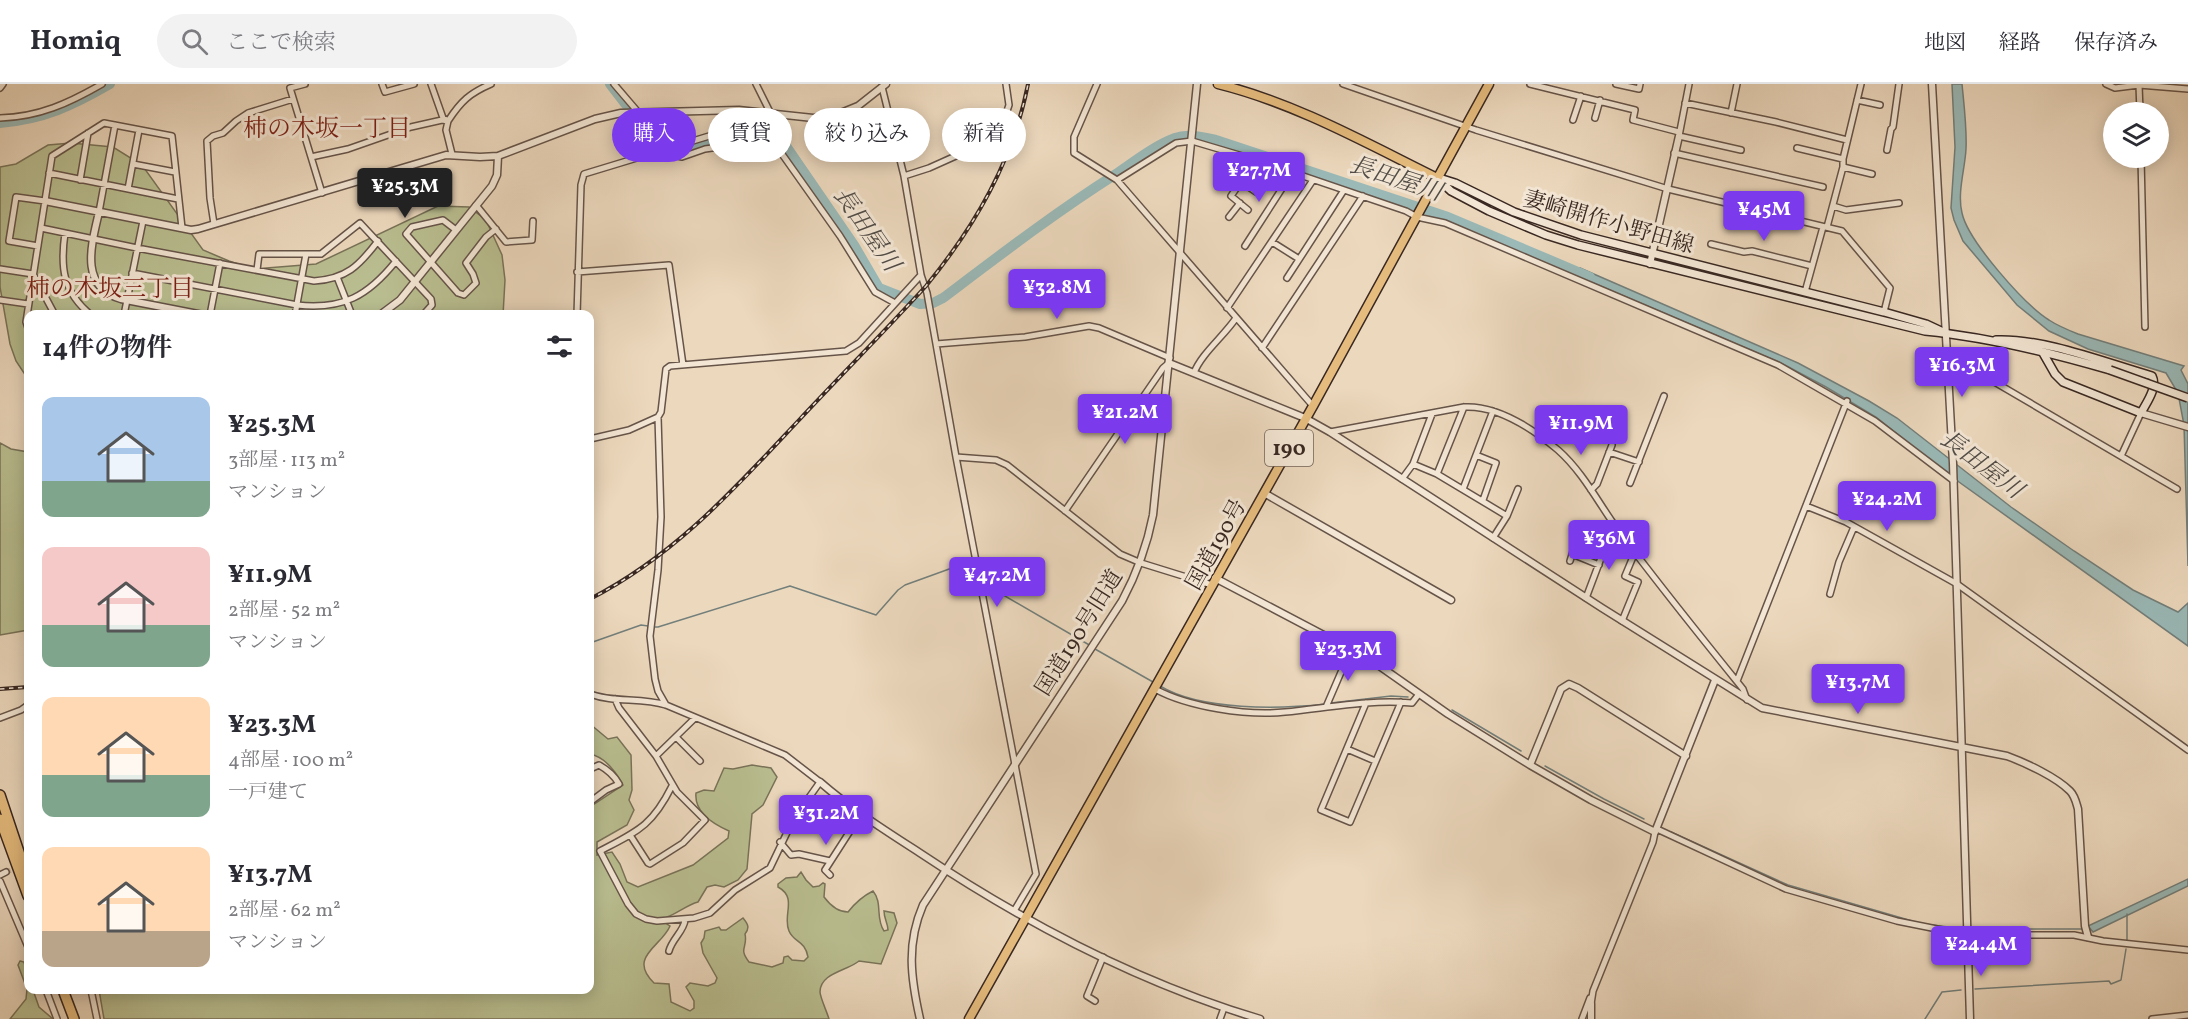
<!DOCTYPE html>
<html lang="ja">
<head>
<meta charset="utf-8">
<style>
  body { margin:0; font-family:Vollkorn,"Noto Serif JP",serif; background:#f2f2f3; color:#2b2b33; height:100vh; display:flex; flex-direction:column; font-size:22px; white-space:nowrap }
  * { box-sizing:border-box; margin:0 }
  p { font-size:20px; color:#7c7c81 }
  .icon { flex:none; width:33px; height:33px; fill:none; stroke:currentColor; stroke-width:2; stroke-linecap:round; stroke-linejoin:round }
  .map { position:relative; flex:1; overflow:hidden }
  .drawer { position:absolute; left:24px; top:226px; width:570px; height:684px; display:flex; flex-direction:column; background:#fff; border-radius:12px; box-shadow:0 3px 15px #0003 }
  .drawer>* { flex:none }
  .guide { position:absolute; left:612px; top:24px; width:570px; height:54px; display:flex; gap:12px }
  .controls { position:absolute; left:2103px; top:18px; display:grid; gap:12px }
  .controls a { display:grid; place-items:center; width:66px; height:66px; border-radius:50%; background:#fff; box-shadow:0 3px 15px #0003; font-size:30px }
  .price { position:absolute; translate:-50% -51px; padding:0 14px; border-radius:6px; background:#7c3aed; color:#fff; font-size:20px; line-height:39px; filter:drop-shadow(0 2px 3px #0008) }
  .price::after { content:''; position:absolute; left:50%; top:36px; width:18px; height:14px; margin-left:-9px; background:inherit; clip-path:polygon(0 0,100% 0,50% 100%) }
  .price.current { background:#222; color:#fff }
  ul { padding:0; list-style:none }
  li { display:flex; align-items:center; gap:18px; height:150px; padding:0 18px }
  li span { display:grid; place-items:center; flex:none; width:168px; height:120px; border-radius:12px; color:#555 }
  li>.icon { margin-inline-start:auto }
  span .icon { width:72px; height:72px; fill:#fffc; stroke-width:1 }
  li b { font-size:26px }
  h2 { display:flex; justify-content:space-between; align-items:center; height:72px; padding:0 18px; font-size:26px }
  .pill { padding:0 21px; border-radius:27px; background:#fff; box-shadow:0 3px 15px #0003; font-size:21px; line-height:54px }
  .pill.current { background:#7c3aed; color:#fff }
  header { display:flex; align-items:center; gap:36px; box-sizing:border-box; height:84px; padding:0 30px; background:#fff; border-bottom:2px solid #e1e1e2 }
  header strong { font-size:28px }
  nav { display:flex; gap:33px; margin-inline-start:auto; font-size:21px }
  .search { width:420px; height:54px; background:#f2f2f3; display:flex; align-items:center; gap:15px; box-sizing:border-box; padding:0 21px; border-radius:33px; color:#7c7c81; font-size:22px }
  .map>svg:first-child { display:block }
  .green { fill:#b9be90; stroke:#797359; stroke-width:1.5 }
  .water { fill:#9ab9b7; stroke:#737f7b; stroke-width:1.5 }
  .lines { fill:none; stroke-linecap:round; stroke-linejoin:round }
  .stream { stroke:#737f7b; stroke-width:1.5 }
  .river { stroke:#9ab9b7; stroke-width:10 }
  .minor-tunnel { stroke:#c8b59e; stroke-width:5; stroke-dasharray:5 2.5; stroke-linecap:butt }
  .minor-casing { stroke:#665449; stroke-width:8 }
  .tertiary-casing { stroke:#665449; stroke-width:9 }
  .secondary-casing { stroke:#392822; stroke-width:10 }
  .primary-casing { stroke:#392822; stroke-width:11 }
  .trunk-casing { stroke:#392822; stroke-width:11 }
  .motorway-casing { stroke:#392822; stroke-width:12 }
  .minor { stroke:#f3e6d4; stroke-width:5 }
  .tertiary { stroke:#f3e6d4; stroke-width:6 }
  .secondary { stroke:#f3e6d4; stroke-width:7 }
  .primary { stroke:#e6bc7e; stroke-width:8 }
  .trunk { stroke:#e6bc7e; stroke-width:8 }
  .motorway { stroke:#e6bc7e; stroke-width:9 }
  .rail-casing { stroke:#392822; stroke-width:4 }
  .rail { stroke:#f3e6d4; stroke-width:1.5; stroke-dasharray:4.5; stroke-linecap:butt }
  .secondary-bridge-casing { stroke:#392822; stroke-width:10; stroke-linecap:butt }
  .secondary-bridge { stroke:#f3e6d4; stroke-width:7 }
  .labels { text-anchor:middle; stroke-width:6; stroke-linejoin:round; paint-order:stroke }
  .shield { fill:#f3e6d4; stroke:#716157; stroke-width:1.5 }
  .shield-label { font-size:21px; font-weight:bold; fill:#392822 }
  .street-label { font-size:22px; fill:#392822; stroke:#f3e6d4 }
  .neighbourhood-label { font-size:24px; fill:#7a1f14; stroke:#f3e6d4 }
  .water-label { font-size:24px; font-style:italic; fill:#514c47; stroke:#f3e6d4 }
</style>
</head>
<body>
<header>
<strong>Homiq</strong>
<div class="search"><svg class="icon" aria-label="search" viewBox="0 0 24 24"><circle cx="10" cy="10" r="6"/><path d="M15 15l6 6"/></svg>ここで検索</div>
<nav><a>地図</a><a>経路</a><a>保存済み</a></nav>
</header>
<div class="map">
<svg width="2188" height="935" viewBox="0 0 2188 935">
  <rect width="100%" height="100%" fill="#ecd8bd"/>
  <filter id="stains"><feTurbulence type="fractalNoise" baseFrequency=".00333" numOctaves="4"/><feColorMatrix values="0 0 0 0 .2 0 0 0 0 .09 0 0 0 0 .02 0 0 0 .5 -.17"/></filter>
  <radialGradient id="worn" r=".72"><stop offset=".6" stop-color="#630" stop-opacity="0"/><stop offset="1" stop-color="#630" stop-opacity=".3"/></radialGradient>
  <path class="green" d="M71 59 113 63 142 81 203 166 229 177 253 185 316 180 438 122 469 123 486 136 502 171 505 196 503 231H28V295L16 277 10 260 0 203V83L16 80 48 61Z
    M0 359 11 365 28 368V546L0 551Z
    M590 640 608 655 617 653 631 671 632 706 629 716 634 726 627 741 597 758V771L612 768 620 780 627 798 638 803 693 781 728 754 729 747C713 740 694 728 696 709L704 706 714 707 724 684 733 685 752 681 771 684 777 693 763 721 752 730 747 785 738 796 724 803 715 801 707 803 698 818C687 821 678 829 667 833V840L670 842C662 862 627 873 654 899L669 900 671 918 690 927 694 924V917L686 903 690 899 708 902 715 899 717 894 703 869 701 859 704 854 705 847 719 843 721 846H726L743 834C748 840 750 844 745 850 748 864 738 864 749 878L772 883 783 879 784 873 788 872 792 876 804 877 808 873C805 856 794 859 789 847 782 831 798 814 778 803V800L786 794 797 793 801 788 806 796 813 803 819 802 823 799 825 800 824 813C830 821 838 828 848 828 855 819 863 812 873 807 883 819 875 834 884 847L888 846C888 839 884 835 884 827L894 829 897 839 881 880 859 877C847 887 820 889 820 908 820 913 827 928 829 935H104L99 906H590V723L623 701C616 688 605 673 590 670Z
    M20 877 24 878 28 892V906H33L39 923 53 935H10L26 915 27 905 18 881Z"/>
  <path class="water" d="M1952 0H1962C1964 21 1967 44 1966 65 1965 85 1957 109 1962 129 1968 157 2025 221 2049 236 2058 242 2068 246 2078 250L2184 282 2181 286 2188 300V482L2184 341 2178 309 2166 289 2088 265 2049 247 2017 221 1963 157 1954 136 1951 124 1955 63Z
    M1580 184 1798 279 1869 317 1897 334 2011 423 2074 467 2133 506 2178 528 2188 519V562L1945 388 1876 333 1826 303 1781 279 1577 192Z
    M2188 795V802L2093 848 2088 842Z"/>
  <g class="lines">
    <path class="stream" d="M981 498 1091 562
      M653 543H658L790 502 876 531 898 506 905 501 952 484 956 483 977 496
      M590 559 641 541 648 542
      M1095 565 1153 598
      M1160 602C1201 627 1280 625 1326 620
      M1331 619 1391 612 1408 613
      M1452 626 1521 667
      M1545 682 1604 715 1644 735
      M1671 748 1788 801 1919 839
      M1924 840 1964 845
      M1969 845H2084
      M2127 856V830
      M1975 905 2109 897 2111 900 2121 896 2126 865
      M1925 935 1942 908 1961 906"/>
    <path class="river" d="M610 0 630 26 673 66 680 69 712 59 777 57 784 59 854 161 879 204 920 220 933 219 943 214C1000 171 1056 128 1116 90 1135 77 1154 62 1175 54 1188 49 1203 53 1216 56L1448 133 1590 193
      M0 39C44 35 72 22 110 0"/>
    <path class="minor-tunnel" d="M6 788 28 780"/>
    <defs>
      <path id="minor" d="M305 0 290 4 322 109
        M382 0 385 8 414 0
        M431 0 443 34 448 37 446 46 452 70
        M614 0 638 28
        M756 0 771 30
        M1097 0 1074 53V69L1117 96 1313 322
        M1343 0 1476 46 1668 105 1842 147 1890 204 1884 228
        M1530 0 1635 26 1633 36 1679 48
        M1616 0 1639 5 1640 0
        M1689 0 1679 52 1741 66
        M1861 0 1843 75V83L1872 90
        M2106 0 2115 4 2139 1 2188 5
        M2139 1 2140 28
        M882 3 904 92 921 191 927 209 956 373 1036 790 1014 827
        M0 4 3 0
        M1857 16 1880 21
        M1685 19 1776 38 1847 56
        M1731 29 1737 0
        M0 34C39 33 69 19 102 0
        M1595 34 1600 16
        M1573 36 1581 12
        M666 64 670 70 682 73 705 65 719 63 774 61 777 63 840 152 875 208 895 219
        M1797 64 1843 75
        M1887 66 1891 45 1893 43 1899 0
        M1674 69 1823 103
        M311 73 348 65 411 43 442 36 448 37C461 17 470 9 491 0
        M2141 74 2145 243
        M133 80 175 88
        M49 89 178 115
        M904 92 929 84 998 53 1009 21 1006 0
        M80 96 88 49
        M1117 96 1176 59 1192 57 1256 76 1406 127 1417 133 1445 139 1778 281 1875 337 1954 397
        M1241 98 1256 108
        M128 105 139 46
        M476 121 506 158 532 156 533 137
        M1833 122 1846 126 1899 119
        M1248 126 1231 112 1256 76
        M99 128 115 41
        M1229 133 1240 119
        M214 140 210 114 207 57 213 52 223 49 236 37 248 29 293 15
        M1827 143 1843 83
        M41 144 137 164 314 197C346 195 359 182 378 157
        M456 146 443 136 412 143 406 150 458 209 464 211 476 199 473 190 466 179 486 153 496 145
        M65 149C60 184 63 208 91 231
        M1272 158 1299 175
        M1711 160 1744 168 1752 167 1812 182
        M38 162 9 157 16 113 45 117
        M1245 162 1292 89
        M0 185 33 190 55 231
        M257 186 259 170H321L360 139 431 215 432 221 423 231
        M577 188 669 181 683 281
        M132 189 297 221C343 226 368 212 396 177
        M337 193 352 231
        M1287 194 1344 106
        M1805 208 1823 143
        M0 216 28 220
        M1227 224 1313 96
        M124 231 143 137
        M210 231 220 179
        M295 231 306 170
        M577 231 581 101 584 90 752 39V28
        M28 244 26 238 52 72 104 39 172 52 182 144
        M936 260 1025 253 1089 242 1099 244 1170 274
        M1262 264 1363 112
        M1962 279 2177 405
        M1194 289C1201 270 1224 252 1236 234
        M1330 348 1464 323C1498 321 1533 345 1558 366 1583 388 1599 420 1618 446 1658 500 1701 553 1743 605L1747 616
        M590 355 629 346 658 333
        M1609 368 1639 378
        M1476 371 1496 379 1483 416
        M2121 372 2141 329
        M956 373 996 376 1007 381 1120 470 1141 479 1212 501
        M1413 380 1437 390 1507 432
        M1437 390 1464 323
        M1402 395 1413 380 1432 330
        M1630 399 1664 312
        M1463 405 1493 327
        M1591 406 1597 400 1612 361
        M1806 422 1846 438 1957 500 2188 666
        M1065 427 1163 284 1169 279
        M1493 454 1507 432 1518 405
        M1572 470 1599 481
        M1570 477 1575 461
        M1830 510 1839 478 1854 443
        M1586 514 1609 453
        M1622 537 1638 498 1625 492 1635 468
        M1737 597 1847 317
        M1155 605C1188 623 1247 632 1285 628 1327 624 1370 615 1412 619L1419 610
        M590 610C614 619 641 613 666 621L785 671 820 698 793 736 770 784 735 806 710 829 694 834 657 837 646 835 636 830 628 820 600 767C638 747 652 742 672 702
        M615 615 619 624 656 672 677 708 705 736 683 759 650 780 648 779 630 751
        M1366 619 1321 726 1350 738 1401 618
        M666 621 658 607 655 595 650 552 658 486 661 433 658 333 661 328 666 285 670 282 846 267 859 259 921 191
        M1326 623 1348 572 1346 568 1349 563
        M0 634 21 626 28 621
        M676 653 700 677
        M1347 665 1375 677
        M656 672 695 634
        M590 685 599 681C608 686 614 691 619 700L606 706 590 718
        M1657 745 1786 805 1897 837 1967 851H2074L2103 857 2188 866
        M780 758 791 771 799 770 830 777
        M0 791 6 788
        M830 791 825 786 861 730
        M0 797 28 863
        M669 867C672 855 684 847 685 836
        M46 906 57 935
        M91 906 97 935
        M1095 917 1087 912 1103 873
        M1591 920 1593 907 1653 758 1655 748
        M1220 935 1224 924
        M1582 935 1590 914
        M2152 935 2188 931"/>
      <path id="tertiary" d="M1932 0 1953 379 1970 935
        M45 117 191 146 198 145 446 71 480 73 498 72 595 35 621 29 739 26 813 34 831 33 858 22 886 0
        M99 128C92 159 78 203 121 215L203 231
        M1650 180 1679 52
        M380 231 400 216 492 102 497 91 498 72
        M1169 279 1305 334 1330 348 1602 524 1762 624 2007 672C2026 679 2056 693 2070 707 2075 712 2076 718 2078 725L2085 842 2088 853
        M2141 329 2188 343
        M1264 409 1451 516
        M1215 494 1371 576 1448 630 1530 681 1591 716 1655 748 1715 596
        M1530 681 1561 605 1569 600 1578 604 1686 672
        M820 698C851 725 886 747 920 769 1025 839 1139 899 1260 935
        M920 935C911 895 906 860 923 821L1122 517C1137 489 1147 462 1153 431L1197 0
        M1591 935V920"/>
      <path id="secondary" d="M1437 94 1451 107 1489 127 1546 151 1578 161 1925 247C1986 253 2052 269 2110 286
        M1439 94 1455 99 1514 128 1581 151 1884 228 1926 240 1941 247
        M1996 256C2044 254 2106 279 2152 292 2158 304 2146 319 2141 329L2063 298 2055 290 2043 269"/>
      <path id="primary" d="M1218 0C1295 19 1366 59 1437 94"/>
      <path id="trunk" d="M969 935 1313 322 1489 0"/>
      <path id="motorway" d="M0 711 28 795
        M0 735 28 812
        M63 906 74 935"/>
    </defs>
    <use href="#minor" class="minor-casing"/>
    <use href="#tertiary" class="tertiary-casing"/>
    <use href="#secondary" class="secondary-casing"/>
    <use href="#primary" class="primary-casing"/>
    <use href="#trunk" class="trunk-casing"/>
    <use href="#motorway" class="motorway-casing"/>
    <use href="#minor" class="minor"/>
    <use href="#tertiary" class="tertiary"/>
    <use href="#secondary" class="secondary"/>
    <use href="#primary" class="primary"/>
    <use href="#trunk" class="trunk"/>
    <use href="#motorway" class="motorway"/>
    <defs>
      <path id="rail" d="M590 515C676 471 735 404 800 335 842 290 885 247 926 202 975 142 1013 77 1028 0
        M0 605 28 603"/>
    </defs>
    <use href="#rail" class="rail-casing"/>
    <use href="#rail" class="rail"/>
    <defs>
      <path id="secondary-bridge" d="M2110 286 2188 314"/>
    </defs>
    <use href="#secondary-bridge" class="secondary-bridge-casing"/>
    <use href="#secondary-bridge" class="secondary-bridge"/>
  </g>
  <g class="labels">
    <rect class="shield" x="1265" y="346" width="48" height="36" rx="4.5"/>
    <g class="shield-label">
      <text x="1289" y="371">190</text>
    </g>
    <g class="street-label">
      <text transform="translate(1609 137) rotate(16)" y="8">妻崎開作小野田線</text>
      <text transform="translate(1215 460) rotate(-61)" y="8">国道190号</text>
      <text transform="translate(1078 548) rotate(-58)" y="8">国道190号旧道</text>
    </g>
    <g class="neighbourhood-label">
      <text x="327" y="52">柿の木坂一丁目</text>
      <text x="110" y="212">柿の木坂三丁目</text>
    </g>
    <g class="water-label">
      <text transform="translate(1396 94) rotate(18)" y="8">長田屋川</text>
      <text transform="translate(867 145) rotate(55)" y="8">長田屋川</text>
      <text transform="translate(1982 380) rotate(37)" y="8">長田屋川</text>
    </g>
  </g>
  <rect width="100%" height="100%" filter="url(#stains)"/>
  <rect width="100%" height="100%" fill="url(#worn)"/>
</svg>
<div class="controls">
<a><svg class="icon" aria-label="layers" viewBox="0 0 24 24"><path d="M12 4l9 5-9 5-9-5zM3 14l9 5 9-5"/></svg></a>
</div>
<b class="price" style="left:1259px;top:119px">¥27.7M</b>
<b class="price current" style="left:405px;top:135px">¥25.3M</b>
<b class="price" style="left:1764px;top:158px">¥45M</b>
<b class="price" style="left:1057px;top:236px">¥32.8M</b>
<b class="price" style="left:1962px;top:314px">¥16.3M</b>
<b class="price" style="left:1125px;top:361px">¥21.2M</b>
<b class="price" style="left:1581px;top:372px">¥11.9M</b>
<b class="price" style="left:1887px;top:448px">¥24.2M</b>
<b class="price" style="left:1609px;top:487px">¥36M</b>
<b class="price" style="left:997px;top:524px">¥47.2M</b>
<b class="price" style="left:1348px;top:598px">¥23.3M</b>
<b class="price" style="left:1858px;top:631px">¥13.7M</b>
<b class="price" style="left:826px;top:762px">¥31.2M</b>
<b class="price" style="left:1981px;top:893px">¥24.4M</b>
<div class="guide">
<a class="pill current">購入</a>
<a class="pill">賃貸</a>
<a class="pill">絞り込み</a>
<a class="pill">新着</a>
</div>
<section class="drawer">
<h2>14件の物件<svg class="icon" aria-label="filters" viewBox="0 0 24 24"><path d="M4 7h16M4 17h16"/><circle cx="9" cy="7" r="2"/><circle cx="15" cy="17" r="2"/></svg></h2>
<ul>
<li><span style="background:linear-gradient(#a9c7e8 70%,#7fa58c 0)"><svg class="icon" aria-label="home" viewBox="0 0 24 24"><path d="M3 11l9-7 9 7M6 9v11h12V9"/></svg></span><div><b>¥25.3M</b><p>3部屋 · 113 m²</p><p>マンション</p></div></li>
<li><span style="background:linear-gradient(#f6c9c9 65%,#7fa58c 0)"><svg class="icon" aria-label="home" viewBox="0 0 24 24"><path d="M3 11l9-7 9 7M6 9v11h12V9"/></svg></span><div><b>¥11.9M</b><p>2部屋 · 52 m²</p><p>マンション</p></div></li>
<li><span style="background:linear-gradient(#ffd9b3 65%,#7fa58c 0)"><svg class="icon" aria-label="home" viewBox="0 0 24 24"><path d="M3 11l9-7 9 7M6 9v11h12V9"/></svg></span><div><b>¥23.3M</b><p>4部屋 · 100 m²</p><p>一戸建て</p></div></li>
<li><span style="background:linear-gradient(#ffd9b3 70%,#b9a48a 0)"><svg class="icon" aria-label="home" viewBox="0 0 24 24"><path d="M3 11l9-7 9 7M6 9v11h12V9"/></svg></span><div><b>¥13.7M</b><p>2部屋 · 62 m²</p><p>マンション</p></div></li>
</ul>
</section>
</div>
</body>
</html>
